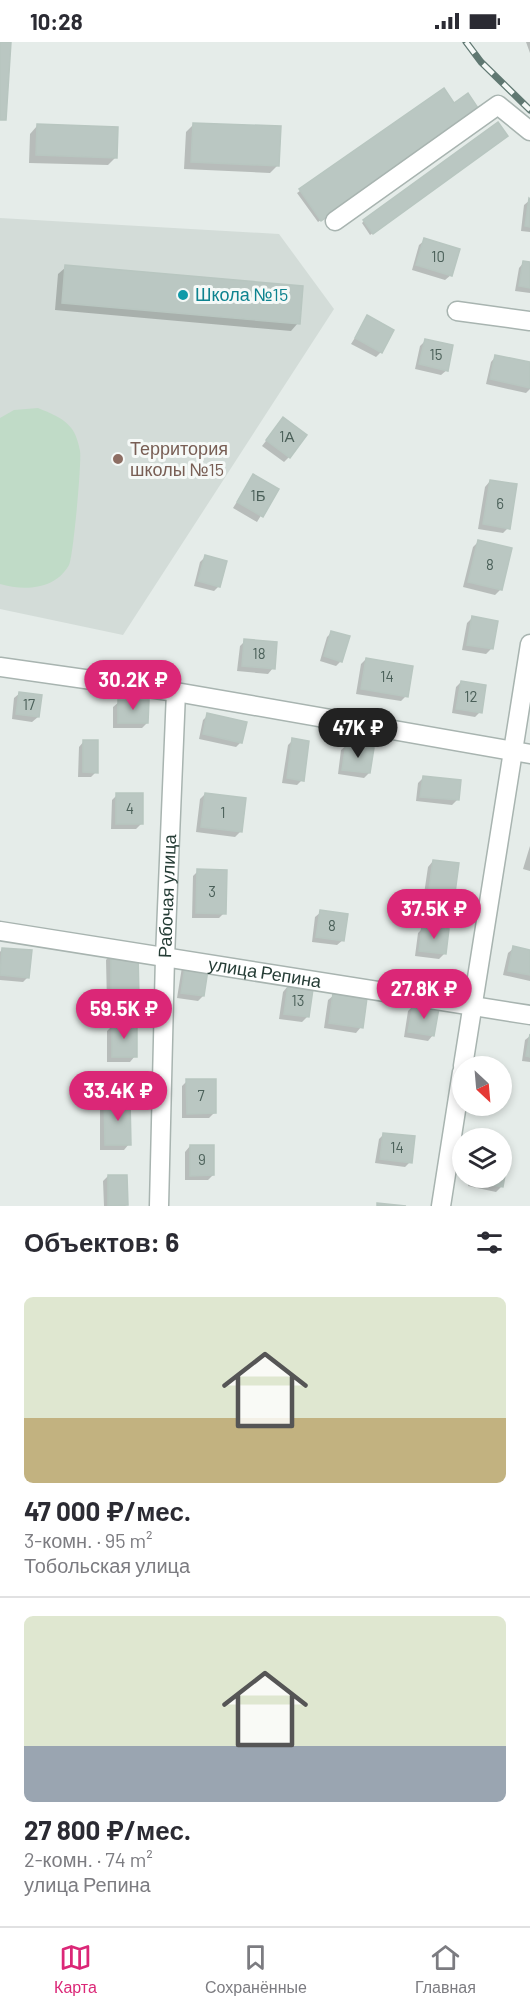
<!DOCTYPE html>
<html lang="ru">
<head>
<meta charset="utf-8">
<style>
  body { margin:0; font-family:Barlow,sans-serif; background:#f7f7f7; color:#2b2b33; height:100vh; display:flex; flex-direction:column; font-size:22px; white-space:nowrap }
  * { box-sizing:border-box; margin:0 }
  p { font-size:20px; color:#7c7c81 }
  .icon { flex:none; width:33px; height:33px; fill:none; stroke:currentColor; stroke-width:2; stroke-linecap:round; stroke-linejoin:round }
  .map { position:relative; height:1164px; overflow:hidden }
  .panel { display:flex; flex-direction:column; background:#fff; flex:1 }
  .panel>* { flex:none }
  .needle { width:39px; rotate:154deg }
  .fabs { position:absolute; left:452px; top:1014px; display:grid; gap:12px }
  .fabs a { display:grid; place-items:center; width:60px; height:60px; border-radius:50%; background:#fff; box-shadow:0 3px 9px #0003; font-size:30px }
  .price { position:absolute; translate:-50% -51px; padding:0 14px; border-radius:21px; background:#db2777; color:#fff; font-size:20px; line-height:39px; filter:drop-shadow(0 2px 3px #0008) }
  .price::after { content:''; position:absolute; left:50%; top:36px; width:18px; height:14px; margin-left:-9px; background:inherit; clip-path:polygon(0 0,100% 0,50% 100%) }
  .price.active { background:#222; color:#fff }
  ul { padding:0; list-style:none }
  li { display:grid; align-content:center; gap:12px; height:318px; padding:0 24px }
  li+li { border-top:2px solid #e1e1e2 }
  li span { display:grid; place-items:center; height:186px; border-radius:9px; color:#555 }
  li>.icon { margin-inline-start:auto }
  span .icon { width:108px; height:108px; fill:#fffc; stroke-width:1 }
  li b { font-size:26px }
  h2 { display:flex; justify-content:space-between; align-items:center; height:72px; padding:0 24px; font-size:26px }
  .status { display:flex; justify-content:space-between; align-items:center; height:42px; padding:0 30px; background:#fff; direction:ltr }
  .status svg { height:16px; fill:currentColor }
  .tabs { display:flex; justify-content:space-around; align-items:center; height:84px; border-top:2px solid #e1e1e2; background:#fff; font-size:16px; color:#7c7c81 }
  .tabs a { display:grid; justify-items:center; gap:3px }
  .tabs .active { color:#db2777 }
  .map>svg:first-child { display:block }
  .built { fill:#d3dcd8 }
  .green { fill:#c0dbc7 }
  .shadow { fill:#0003 }
  .building { fill:#bac7c2; stroke:#b8c6c0; stroke-width:1.5 }
  .lines { fill:none; stroke-linecap:round; stroke-linejoin:round }
  .minor-casing { stroke:#a8b4b0; stroke-width:21 }
  .minor { stroke:#fff; stroke-width:18 }
  .rail-casing { stroke:#607872; stroke-width:7 }
  .rail { stroke:#f5f9f7; stroke-width:4.5; stroke-dasharray:14; stroke-linecap:butt }
  .culture-dot { fill:#0f9aa8; stroke:#f5f9f7; stroke-width:2 }
  .education-dot { fill:#8d6e63; stroke:#f5f9f7; stroke-width:2 }
  .labels { text-anchor:middle; stroke-width:6; stroke-linejoin:round; paint-order:stroke }
  .number-label { font-size:15px; fill:#4b6059 }
  .culture-label { font-size:18px; fill:#0d838f; stroke:#f5f9f7; text-anchor:start }
  .education-label { font-size:18px; fill:#785e54; stroke:#f5f9f7; text-anchor:start }
  .street-label { font-size:18px; fill:#263d36; stroke:#f5f9f7 }
</style>
</head>
<body>
<div class="status"><b>10:28</b><svg viewBox="0 0 49 12"><path d="M0 12V9h3v3zM5 12V6h3v6zM10 12V3h3v9zM15 12V0h3v12zM26 1h20v11H26zM47 4h2v5h-2z"/></svg></div>
<div class="map">
<svg width="530" height="1164" viewBox="0 0 530 1164">
  <rect width="100%" height="100%" fill="#e5ece9"/>
  <path class="built" d="M0 176 279 192 334 267 123 593 0 567Z"/>
  <path class="green" d="M38 366C50 371 64 376 72 387 76 392 79 403 80 409 82 418 73 517 69 523 55 548 24 549 0 542V376L14 368Z"/>
  <path class="shadow" d="M526 0H530V11Z
    M444 49 454 63 476 71 318 180 297 151Z
    M194 82 278 123 270 131 184 127 186 90Z
    M497 82 504 96 370 193 362 181 364 179Z
    M37 84 116 115 108 123 29 121 30 92Z
    M530 158V190L521 189 524 163Z
    M425 198 451 233 445 238 412 228 419 203Z
    M524 220 530 221V251L515 249 519 226Z
    M66 225 298 281 291 289 55 268 58 232Z
    M368 275 381 310 376 315 351 302Z
    M425 299 447 328 441 333 415 327 420 304Z
    M496 314 530 322V347L526 351 486 342 491 320Z
    M283 377 289 415 284 420 262 404Z
    M253 434 277 447 257 480 233 466Z
    M490 439 508 486 503 491 478 487 485 445Z
    M478 500 510 508 500 548 495 553 463 545 473 505Z
    M205 515 219 544 214 549 194 544 200 520Z
    M472 576 491 607 486 612 462 608 467 581Z
    M332 590 341 619 336 624 320 619 327 595Z
    M245 599 273 626 268 632 237 629 240 604Z
    M366 617 406 654 401 659 356 652 361 622Z
    M461 640 480 670 475 675 452 671 456 645Z
    M20 651 38 675 32 680 12 677 14 656Z
    M119 660 147 681 142 686H113V665Z
    M208 673 241 700 236 705 199 697 203 678Z
    M293 698 302 738 297 743 282 741 288 703Z
    M84 699 96 730 91 735H78L79 705Z
    M347 703 369 731 364 736 338 732 341 708Z
    M423 736 457 758 452 763 416 759 418 741Z
    M205 752 240 790 235 795 196 790 200 757Z
    M117 753 141 782 136 787H111L112 758Z
    M530 804V829L523 827Z
    M433 819 454 850 449 855 424 852 428 825Z
    M198 829 224 871 219 876H192L193 834Z
    M321 870 343 898 337 903 312 900 315 875Z
    M423 886 444 912 439 917 415 914 418 891Z
    M514 906 530 909V939L503 933 508 911Z
    M2 907 28 935 23 940 0 938V910Z
    M111 912 137 956 132 961H107L106 918Z
    M187 920 203 954 198 959 177 956 182 925Z
    M288 944 307 975 302 980 279 977 283 950Z
    M334 953 361 985 356 991 324 986 328 958Z
    M413 964 433 993 428 999 404 995 408 969Z
    M112 984 135 1014 130 1020H107V989Z
    M530 994V1020L522 1019 525 998Z
    M187 1039 214 1071 209 1076H182V1044Z
    M105 1057 129 1102 124 1108H100V1063Z
    M384 1092 410 1120 405 1125 375 1121 379 1097Z
    M190 1104 213 1133 208 1138H185V1110Z
    M501 1116V1145L496 1150 468 1144 470 1136H501Z
    M108 1134 126 1163 125 1164H104L103 1139Z"/>
  <path class="building" d="M0 0H11L6 78H0Z
    M444 46 454 61 468 51 480 69 321 179 299 147Z
    M498 80 508 94 373 192 363 178Z
    M193 81 281 84 279 124 191 120Z
    M37 82 118 85 117 116 36 113Z
    M529 156 530 157V185L525 184Z
    M424 196 460 207 452 234 416 223Z
    M523 219 530 220V246L519 244Z
    M65 223 303 244 300 282 62 261Z
    M367 273 394 288 382 311 355 296Z
    M425 297 453 303 448 329 419 322Z
    M495 313 530 320V346L490 337Z
    M283 375 307 393 290 416 266 398Z
    M253 432 279 447 263 475 237 460Z
    M490 438 517 442 510 487 483 482Z
    M478 498 512 506 502 548 468 540Z
    M205 513 227 519 220 545 198 539Z
    M472 574 498 579 493 607 467 603Z
    M331 589 350 594 342 620 324 614Z
    M244 597 277 600 275 627 242 624Z
    M366 616 413 624 408 655 361 647Z
    M461 639 486 643 482 671 456 667Z
    M19 650 42 653 39 675 16 672Z
    M118 658H149L148 681H118Z
    M207 671 247 680 242 701 203 692Z
    M292 696 309 699 304 739 287 736Z
    M83 698H98V731L83 730Z
    M346 702 374 706 370 731 342 728Z
    M423 734 461 738 459 758 420 755Z
    M116 751H143V782H116Z
    M205 751 246 756 242 790 201 785Z
    M433 818 459 821 455 851 429 847Z
    M197 827 227 828 226 872 196 871Z
    M320 868 348 872 344 899 316 895Z
    M422 884 449 887 446 912 419 909Z
    M513 904 530 908V933L508 929Z
    M2 906 32 908 29 936 0 933Z
    M111 911H138L139 957H111Z
    M186 918 209 921 204 954 181 951Z
    M288 943 313 947 309 975 284 972Z
    M333 951 367 956 363 986 329 981Z
    M413 963 439 966 434 994 408 990Z
    M112 982H137V1015H112Z
    M530 992V1015L526 1014Z
    M186 1037H216V1071L187 1072Z
    M104 1056H130L131 1103H105Z
    M383 1091 415 1094 412 1121 380 1117Z
    M190 1103H214V1133L190 1134Z
    M501 1115 508 1116 503 1145 472 1140 473 1136H501Z
    M108 1133H127L128 1163 108 1164Z
    M377 1161 406 1164H377Z"/>
  <g class="lines">
    <defs>
      <g id="minor">
        <path d="M335 179 498 63 530 89"/>
        <path d="M457 269 530 279"/>
        <path d="M0 625 176 650 530 712"/>
        <path id="s1" d="M0 889 530 973"/>
        <path d="M463 1024 530 602"/>
        <path id="s2" d="M159 1164 165 915 176 650"/>
        <path d="M441 1164 462 1030"/>
      </g>
    </defs>
    <use href="#minor" class="minor-casing"/>
    <use href="#minor" class="minor"/>
    <defs>
      <path id="rail" d="M466 0 481 20 530 68"/>
    </defs>
    <use href="#rail" class="rail-casing"/>
    <use href="#rail" class="rail"/>
  </g>
  <circle class="culture-dot" cx="183" cy="253" r="6"/>
  <circle class="education-dot" cx="118" cy="417" r="6"/>
  <g class="labels">
    <g class="number-label">
      <text x="438" y="220">10</text>
      <text x="436" y="318">15</text>
      <text x="287" y="400">1А</text>
      <text x="258" y="459">1Б</text>
      <text x="500" y="467">6</text>
      <text x="490" y="528">8</text>
      <text x="259" y="617">18</text>
      <text x="387" y="640">14</text>
      <text x="471" y="660">12</text>
      <text x="29" y="668">17</text>
      <text x="130" y="772">4</text>
      <text x="223" y="776">1</text>
      <text x="212" y="855">3</text>
      <text x="332" y="889">8</text>
      <text x="298" y="964">13</text>
      <text x="201" y="1059">7</text>
      <text x="397" y="1111">14</text>
      <text x="202" y="1123">9</text>
    </g>
    <g class="culture-label">
      <text x="195" y="259">Школа №15</text>
    </g>
    <g class="education-label">
      <text x="130" y="413">Территория<tspan x="130" dy="21">школы №15</tspan></text>
    </g>
    <g class="street-label">
      <text dy="6" stroke="none"><textPath href="#s2" startOffset="310">Рабочая улица</textPath></text>
      <text dy="6" stroke="none"><textPath href="#s1" startOffset="268">улица Репина</textPath></text>
    </g>
  </g>
</svg>
<div class="fabs">
<a><svg class="needle" viewBox="-14 -14 28 28"><path d="M0-13l5 13h-10z" fill="#e53935"/><path d="M0 13l5-13h-10z" fill="#7c7c81"/></svg></a>
<a><svg class="icon" aria-label="layers" viewBox="0 0 24 24"><path d="M12 4l9 5-9 5-9-5zM3 14l9 5 9-5"/></svg></a>
</div>
<b class="price" style="left:133px;top:669px">30.2K ₽</b>
<b class="price active" style="left:358px;top:717px">47K ₽</b>
<b class="price" style="left:434px;top:898px">37.5K ₽</b>
<b class="price" style="left:424px;top:978px">27.8K ₽</b>
<b class="price" style="left:124px;top:998px">59.5K ₽</b>
<b class="price" style="left:118px;top:1080px">33.4K ₽</b>
</div>
<section class="panel">
<h2>Объектов: 6<svg class="icon" aria-label="filters" viewBox="0 0 24 24"><path d="M4 7h16M4 17h16"/><circle cx="9" cy="7" r="2"/><circle cx="15" cy="17" r="2"/></svg></h2>
<ul>
<li><span style="background:linear-gradient(#dfe7d0 65%,#c2b280 0)"><svg class="icon" aria-label="home" viewBox="0 0 24 24"><path d="M3 11l9-7 9 7M6 9v11h12V9"/></svg></span><div><b>47 000 ₽/мес.</b><p>3-комн. · 95 m²</p><p>Тобольская улица</p></div></li>
<li><span style="background:linear-gradient(#dfe7d0 70%,#9aa5b1 0)"><svg class="icon" aria-label="home" viewBox="0 0 24 24"><path d="M3 11l9-7 9 7M6 9v11h12V9"/></svg></span><div><b>27 800 ₽/мес.</b><p>2-комн. · 74 m²</p><p>улица Репина</p></div></li>
</ul>
</section>
<nav class="tabs">
<a class="active"><svg class="icon" aria-label="map" viewBox="0 0 24 24"><path d="M3 6l6-2 6 2 6-2v14l-6 2-6-2-6 2zM9 4v14M15 6v14"/></svg>Карта</a>
<a><svg class="icon" aria-label="saved" viewBox="0 0 24 24"><path d="M7 4h10v16l-5-4-5 4z"/></svg>Сохранённые</a>
<a><svg class="icon" aria-label="home" viewBox="0 0 24 24"><path d="M3 11l9-7 9 7M6 9v11h12V9"/></svg>Главная</a>
</nav>
</body>
</html>
